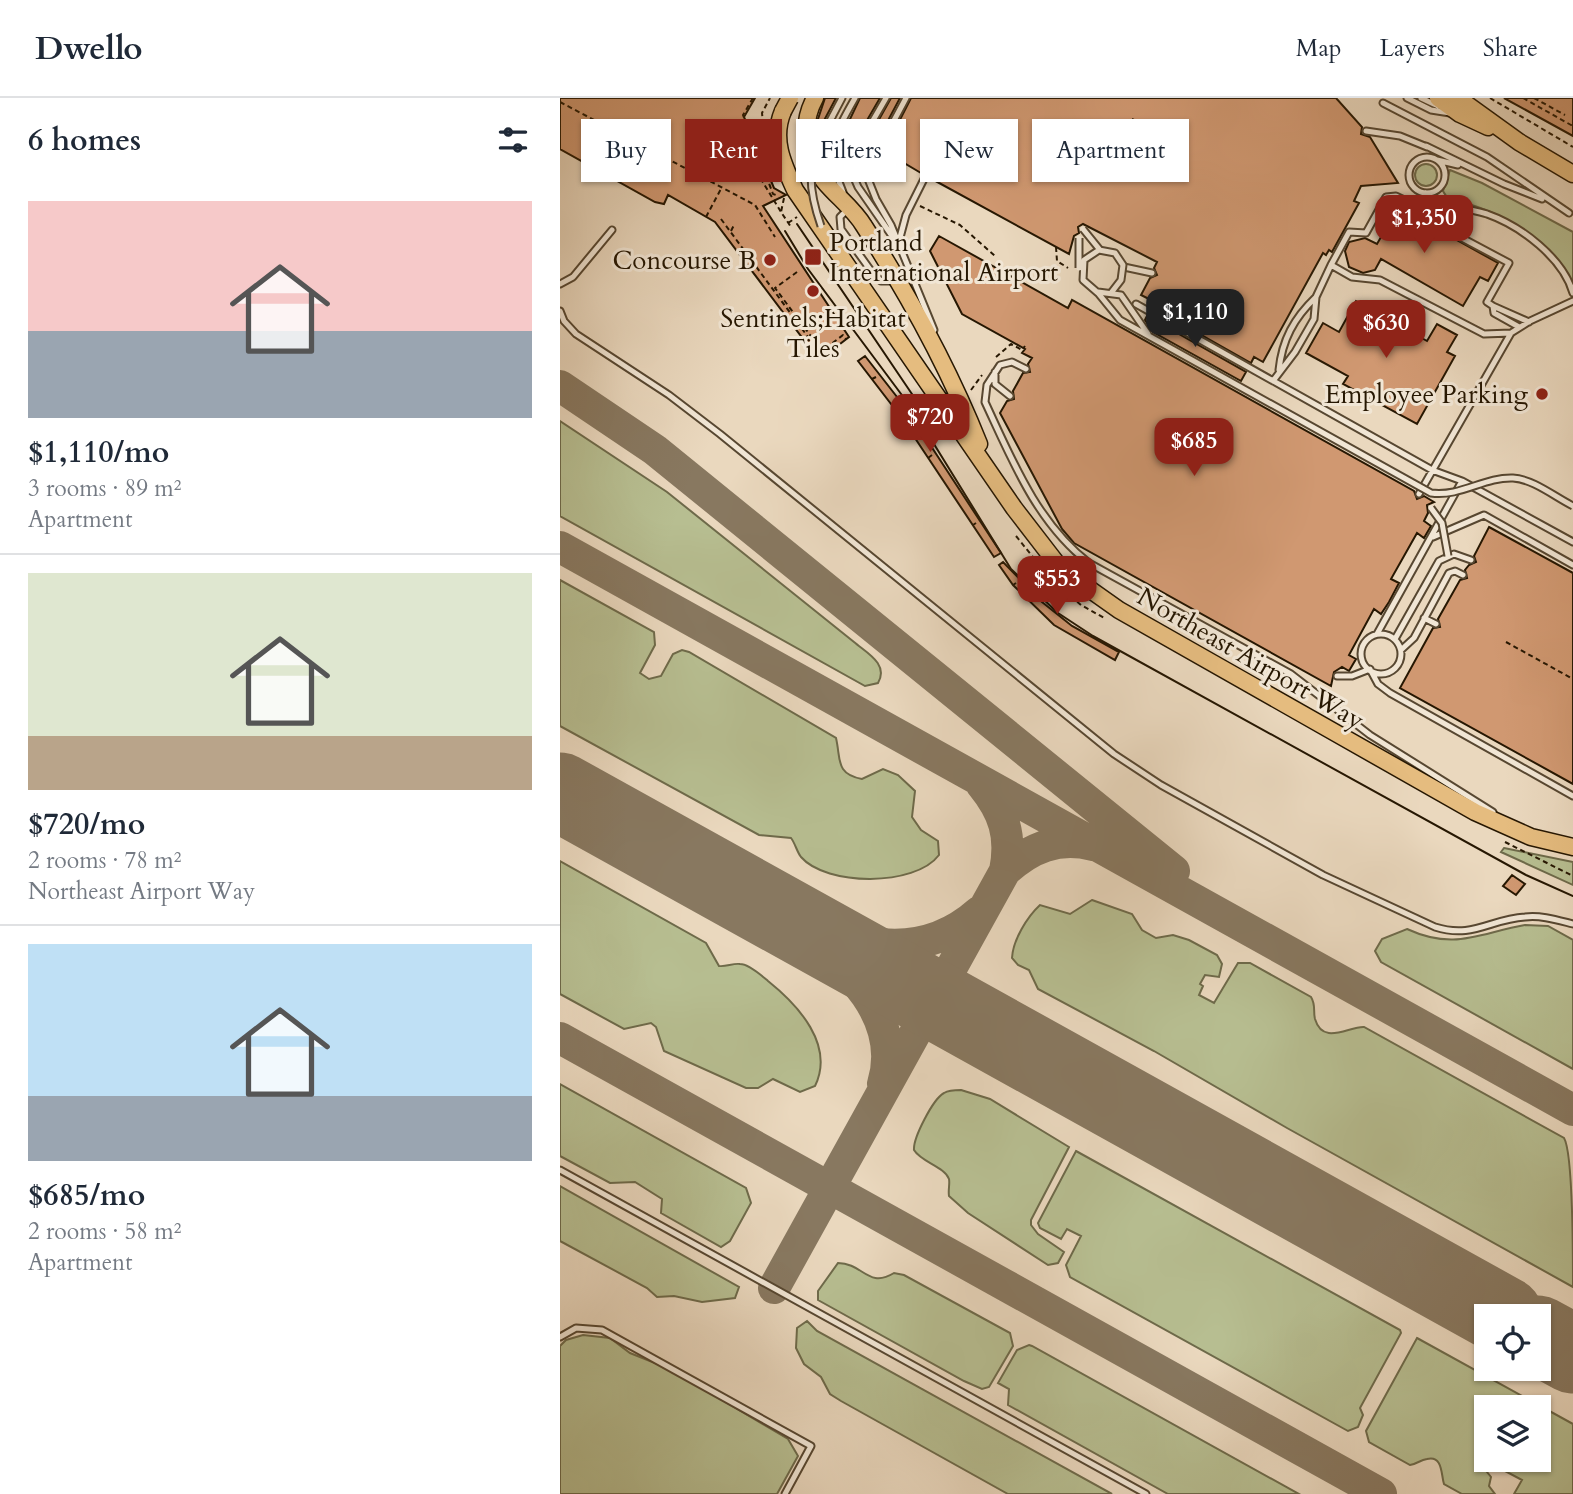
<!DOCTYPE html>
<html lang="en">
<head>
<meta charset="utf-8">
<style>
  body { margin:0; font-family:Cardo,serif; background:#f6f6f7; color:#1f2937; height:100vh; display:flex; flex-direction:column; font-size:26px; white-space:nowrap }
  * { box-sizing:border-box; margin:0 }
  p { font-size:23px; color:#747a83 }
  .icon { flex:none; width:38px; height:38px; fill:none; stroke:currentColor; stroke-width:2; stroke-linecap:round; stroke-linejoin:round }
  .map { position:relative; flex:1; overflow:hidden }
  .details { display:flex; flex-direction:column; background:#fff; width:560px }
  .details>* { flex:none }
  .top-card { position:absolute; left:21px; top:21px; width:665px; height:63px; display:flex; gap:14px }
  .controls { position:absolute; left:914px; top:1206px; display:grid; gap:14px }
  .controls a { display:grid; place-items:center; width:77px; height:77px; border-radius:0px; background:#fff; box-shadow:0 2px 5px #0004; font-size:35px }
  .price { position:absolute; translate:-50% -60px; padding:0 16px; border-radius:14px; background:#8f2418; color:#fff; font-size:23px; line-height:46px; filter:drop-shadow(0 2px 4px #0008) }
  .price::after { content:''; position:absolute; left:50%; top:42px; width:21px; height:16px; margin-left:-10px; background:inherit; clip-path:polygon(0 0,100% 0,50% 100%) }
  .price.selected { background:#222; color:#fff }
  ul { padding:0; list-style:none }
  li { display:grid; align-content:center; gap:14px; height:371px; padding:0 28px }
  li+li { border-top:2px solid #e0e1e3 }
  li span { display:grid; place-items:center; height:217px; border-radius:0px; color:#555 }
  li>.icon { margin-inline-start:auto }
  span .icon { width:126px; height:126px; fill:#fffc; stroke-width:1 }
  li b { font-size:30px }
  h2 { display:flex; justify-content:space-between; align-items:center; height:84px; padding:0 28px; font-size:30px }
  .pill { padding:0 24px; border-radius:0px; background:#fff; box-shadow:0 2px 5px #0004; font-size:24px; line-height:63px }
  .pill.selected { background:#8f2418; color:#fff }
  header { display:flex; align-items:center; gap:42px; box-sizing:border-box; height:98px; padding:0 35px; background:#fff; border-bottom:2px solid #e0e1e3 }
  header strong { font-size:33px }
  nav { display:flex; gap:38px; margin-inline-start:auto; font-size:24px }
  main { display:flex; flex:1; min-height:0 }
  .map>svg:first-child { display:block }
  .green { fill:#b7be91; stroke:#6e6a4a; stroke-width:2; fill-rule:evenodd }
  .lines { fill:none; stroke-linecap:round; stroke-linejoin:round }
  .taxiway { stroke:#887860; stroke-width:32 }
  .runway { stroke:#887860; stroke-width:79 }
  .building { fill:#d09871; stroke:#261702; stroke-width:2; fill-rule:evenodd }
  .lane-casing { stroke:#574731; stroke-width:9 }
  .primary-casing { stroke:#261702; stroke-width:19 }
  .path { stroke:#261702; stroke-width:2; stroke-dasharray:5 3.5; stroke-linecap:butt }
  .lane { stroke:#f1e6d5; stroke-width:5 }
  .primary { stroke:#e5bc7f; stroke-width:16 }
  .tram { stroke:#261702; stroke-width:2 }
  .lane-bridge-casing { stroke:#574731; stroke-width:9; stroke-linecap:butt }
  .primary-bridge-casing { stroke:#261702; stroke-width:19; stroke-linecap:butt }
  .lane-bridge { stroke:#f1e6d5; stroke-width:5 }
  .primary-bridge { stroke:#e5bc7f; stroke-width:16 }
  .poi-dot { fill:#8f2418; stroke:#f1e6d5; stroke-width:2.5 }
  .labels { text-anchor:middle; stroke-width:6; stroke-linejoin:round; paint-order:stroke }
  .poi-label { font-size:26px; fill:#261702; stroke:#f1e6d5; text-anchor:end }
  .street-label { font-size:26px; fill:#261702; stroke:#f1e6d5 }
</style>
</head>
<body>
<header>
<strong>Dwello</strong>
<nav><a>Map</a><a>Layers</a><a>Share</a></nav>
</header>
<main>
<section class="details">
<h2>6 homes<svg class="icon" aria-label="filters" viewBox="0 0 24 24"><path d="M4 7h16M4 17h16"/><circle cx="9" cy="7" r="2"/><circle cx="15" cy="17" r="2"/></svg></h2>
<ul>
<li><span style="background:linear-gradient(#f6c9c9 60%,#9aa5b1 0)"><svg class="icon" aria-label="home" viewBox="0 0 24 24"><path d="M3 11l9-7 9 7M6 9v11h12V9"/></svg></span><div><b>$1,110/mo</b><p>3 rooms · 89 m²</p><p>Apartment</p></div></li>
<li><span style="background:linear-gradient(#dfe7d0 75%,#b9a48a 0)"><svg class="icon" aria-label="home" viewBox="0 0 24 24"><path d="M3 11l9-7 9 7M6 9v11h12V9"/></svg></span><div><b>$720/mo</b><p>2 rooms · 78 m²</p><p>Northeast Airport Way</p></div></li>
<li><span style="background:linear-gradient(#bfe0f5 70%,#9aa5b1 0)"><svg class="icon" aria-label="home" viewBox="0 0 24 24"><path d="M3 11l9-7 9 7M6 9v11h12V9"/></svg></span><div><b>$685/mo</b><p>2 rooms · 58 m²</p><p>Apartment</p></div></li>
</ul>
</section>
<div class="map">
<svg width="1013" height="1396" viewBox="0 0 1013 1396">
  <rect width="100%" height="100%" fill="#ead8be"/>
  <filter id="stains"><feTurbulence type="fractalNoise" baseFrequency=".00286" numOctaves="4"/><feColorMatrix values="0 0 0 0 .2 0 0 0 0 .09 0 0 0 0 .02 0 0 0 .5 -.17"/></filter>
  <radialGradient id="worn" r=".72"><stop offset=".6" stop-color="#630" stop-opacity="0"/><stop offset="1" stop-color="#630" stop-opacity=".3"/></radialGradient>
  <path class="green" d="M855 77a11 11 0 1 1 22 0a11 11 0 1 1-22 0Z
    M890 72 922 85 1013 134V187C990 139 938 111 888 101L883 93Z
    M0 323 107 394 294 544C307 555 329 566 318 585L305 588 0 418Z
    M0 482 94 534 95 547 80 575 89 581 101 578 113 556 122 552 129 554 276 640C281 661 275 676 302 681L323 671 338 677 355 693 352 719 361 732 378 743 379 757C355 789 266 788 241 759 237 754 235 745 231 740L199 737 0 628Z
    M944 750 1013 764V787L941 754Z
    M0 763 146 845 159 868C166 869 173 865 180 866 189 866 201 877 208 883 238 907 275 947 255 988L240 994 213 981 198 990H186L104 953 96 929 91 925 64 931 0 896Z
    M532 802 572 816 582 832 596 840 613 837 629 842 657 857 662 866 659 879 645 877 640 886 643 888 639 897 654 905 678 865H690L751 899C756 907 753 913 755 921 763 948 789 928 804 929L1004 1040C1013 1055 1013 1162 1013 1189L727 1030 594 953 478 891 469 872 458 867 452 860C453 842 467 819 480 807L510 816Z
    M965 827 988 828 1013 842V971L821 864 815 853 822 841 847 831C895 853 919 835 965 827Z
    M0 986 186 1090 191 1105 170 1143 161 1149 101 1115 102 1101 75 1084 50 1085 0 1058Z
    M401 992 430 1001 509 1049 471 1122V1127L478 1136 504 1154 498 1165 488 1167 408 1115 389 1098C388 1092 390 1086 389 1081 385 1069 361 1064 354 1052 353 1040 373 1001 384 995 389 992 395 992 401 992Z
    M516 1053 840 1232 841 1235 800 1310 803 1317 798 1329 788 1333 510 1179 506 1167 521 1138 507 1131 501 1141 480 1130 478 1125Z
    M0 1088 179 1189 175 1200 142 1204 114 1198 97 1199 87 1190 0 1143Z
    M278 1165C303 1165 308 1191 334 1175L344 1177 450 1235 453 1248 429 1289 422 1291 404 1283 258 1202V1193Z
    M247 1223 257 1233 552 1396H448L281 1303 270 1296 261 1279 244 1266 236 1250 237 1230Z
    M23 1237 50 1240 70 1255 110 1271 228 1341 238 1358 217 1396H0V1248L6 1242Z
    M857 1240 1013 1326V1396H954L962 1382 932 1366 927 1374 931 1379 929 1388 935 1396H902L884 1386C881 1377 883 1357 867 1361 860 1362 857 1366 850 1367L809 1344 806 1333ZM926 1309H978V1362H926Z
    M469 1247 472 1248 739 1396H608L448 1307 449 1291 438 1285 457 1252Z"/>
  <g class="lines">
    <path class="taxiway" d="M0 288 95 352 614 773
      M0 449 1013 1012
      M445 773C470 750 498 738 533 747
      M0 940 821 1396
      M323 986C345 914 278 863 230 822 297 845 359 867 419 814
      M214 1190 445 773C452 738 444 714 422 687"/>
    <path class="runway" d="M0 694 944 1218
      M978 1237 1013 1256"/>
  </g>
  <path class="building" d="M0 0H195L184 19 214 90 226 97 203 108 289 239 263 259 257 251 253 254 155 124 108 97 104 106 95 104 0 51Z
    M265 0H276L259 32 257 24Z
    M300 0H320L295 43 281 40Z
    M331 0H340L315 47 307 43Z
    M351 0H776L802 29 801 36 810 39 838 85 801 88 794 103 799 105 772 154 769 152 766 157 763 155 703 264 694 259 691 265 592 209 595 204 581 197 590 180 597 177 594 170 597 164 523 126 518 129 519 135 514 138 509 156 370 80 369 73 361 75 324 53ZM549 45 582 62 584 70 578 72 546 55 543 48Z
    M944 0H1013V38Z
    M840 106 890 133 888 137 938 165 928 183 920 179 903 208 821 161 815 172 803 175 789 169 785 153 789 144 805 140 817 146Z
    M379 138 508 210 512 202 854 393 857 401 864 398 874 404 867 407 868 415 864 423 871 428 864 440 857 435 831 481 839 485 829 504 821 516 814 511 789 557 796 561 789 573 782 569 774 574 771 588 514 445 502 431 440 315 447 303 454 301 453 293 463 275 470 274 468 266 472 260 462 255 465 251 402 216 370 153Z
    M796 203 867 243 877 226 897 237 887 254 895 258 857 326 783 286 788 278 746 255 763 225 779 234Z
    M587 218 686 274 681 283 593 234 585 222Z
    M305 258 348 313 441 455 434 459 341 319 298 263Z
    M929 429 1013 475V686L840 590 873 530 880 529 878 521 900 482 907 480 905 472 909 467 916 464 914 458Z
    M443 464 482 504 512 528 559 554 555 562 494 527 453 487 439 467Z
    M952 777 965 786 956 797 943 788Z"/>
  <g class="lines">
    <defs>
      <path id="lane" d="M326 0 297 50 291 73 298 89 332 138
        M346 0 315 58 308 81 316 101 331 127 374 232
        M847 0 871 12 890 15
        M861 0 878 8
        M823 5 927 59 1009 115
        M272 19 282 0
        M806 33 840 38 867 49
        M866 48 944 86 982 101
        M548 50 580 67
        M849 77a18 18 0 1 1 36 0a18 18 0 1 1-36 0Z
        M877 62 898 67
        M283 94C265 53 274 37 295 0
        M866 95C885 108 906 110 927 116 961 128 1003 160 1013 195
        M288 111 280 119 281 131 314 177 321 183H333
        M338 147 346 117 366 77
        M564 169 592 175
        M0 186 13 179 52 132
        M576 206 872 372 902 383 1013 444
        M933 208 927 204 949 165 902 140 891 124 836 98 826 99 806 135 789 134 771 167 792 179 820 182 924 236 951 235
        M0 213 4 223 16 236 109 297 160 336 554 656 601 687 763 777 875 829C913 841 930 821 965 819 981 817 997 822 1013 826
        M959 229 934 215 933 208 969 224
        M466 271 452 264 440 267 427 287 425 304C452 362 477 425 529 465L731 576 810 637 933 714
        M719 272C722 242 734 220 756 199
        M435 274V286L450 298
        M713 283 735 254 754 221 756 199 771 167
        M859 396 951 235 970 223 1013 203
        M873 439 924 417 1013 467
        M864 520 876 526
        M817 536 902 383
        M801 556a20 20 0 1 1 40 0a20 20 0 1 1-40 0Z
        M835 541 879 463 894 456 911 462
        M841 552 854 540 889 475 895 473 903 477
        M811 573 818 586 830 595 1013 698
        M777 578H792L810 571
        M0 1072 586 1396
        M0 1239 16 1230 42 1232 251 1348 225 1396"/>
      <path id="primary" d="M255 0C244 20 244 41 252 62 262 90 289 103 304 128 348 196 389 271 419 346
        M878 0 900 16 928 29
        M898 0 959 44 1013 76
        M223 13C211 41 223 66 235 92L454 410 501 471 559 512 915 714 971 739 1013 749"/>
    </defs>
    <use href="#lane" class="lane-casing"/>
    <use href="#primary" class="primary-casing"/>
    <path class="path" d="M193 0 183 17 213 96 219 98
      M930 0 1013 49
      M963 0 1011 27 1013 23
      M974 0 1005 17
      M0 4 195 107 215 139
      M572 21 589 29
      M204 35 202 15 210 0
      M196 73 221 114 220 111
      M224 100 221 114 231 129
      M360 108 400 127 435 158
      M146 119 162 89
      M161 121 248 239
      M228 125 237 119
      M171 133 174 127
      M496 149 497 163 508 170
      M237 174 215 190 262 253 283 237 286 241
      M436 259 451 246 462 252 465 248
      M312 281 316 279
      M411 292 422 277
      M368 360 372 357
      M413 427 416 425
      M456 438 481 469
      M491 482 521 507 546 521
      M453 487 456 485
      M946 544 1013 581
      M945 744 1013 778"/>
    <use href="#lane" class="lane"/>
    <use href="#primary" class="primary"/>
    <path class="tram" d="M237 126 356 302
      M225 133 248 171 353 312 451 471 498 515 533 538 966 777 1013 798"/>
    <defs>
      <path id="lane-bridge" d="M261 128C245 82 248 61 272 19
        M523 131 540 152
        M519 140V170
        M538 194 561 197 588 236
        M551 195 561 182 563 167 555 155 539 152 524 162 523 182 538 195 560 222 871 395C901 399 924 379 953 380 973 381 995 399 1013 408
        M871 410 882 425 888 458"/>
      <path id="primary-bridge" d="M223 13 230 0"/>
    </defs>
    <use href="#lane-bridge" class="lane-bridge-casing"/>
    <use href="#primary-bridge" class="primary-bridge-casing"/>
    <use href="#lane-bridge" class="lane-bridge"/>
    <use href="#primary-bridge" class="primary-bridge"/>
  </g>
  <g class="poi-dot">
    <rect x="244" y="150" width="18" height="18" rx="3.5"/>
    <circle cx="210" cy="162" r="7"/>
    <circle cx="253" cy="193" r="7"/>
    <circle cx="982" cy="296" r="7"/>
  </g>
  <g class="labels">
    <g class="poi-label">
      <text x="269" y="153" text-anchor="start">Portland<tspan x="269" dy="30">International Airport</tspan></text>
      <text x="196" y="171">Concourse B</text>
      <text x="253" y="229" text-anchor="middle">Sentinels;Habitat<tspan x="253" dy="30">Tiles</tspan></text>
      <text x="968" y="305">Employee Parking</text>
    </g>
    <g class="street-label">
      <text transform="translate(691 560) rotate(30)" y="9">Northeast Airport Way</text>
    </g>
  </g>
  <rect width="100%" height="100%" filter="url(#stains)"/>
  <rect width="100%" height="100%" fill="url(#worn)"/>
</svg>
<div class="controls">
<a><svg class="icon" aria-label="locate" viewBox="0 0 24 24"><circle cx="12" cy="12" r="6"/><path d="M12 2v4M12 18v4M2 12h4M18 12h4"/></svg></a>
<a><svg class="icon" aria-label="layers" viewBox="0 0 24 24"><path d="M12 4l9 5-9 5-9-5zM3 14l9 5 9-5"/></svg></a>
</div>
<b class="price" style="left:864px;top:157px">$1,350</b>
<b class="price selected" style="left:635px;top:251px">$1,110</b>
<b class="price" style="left:826px;top:262px">$630</b>
<b class="price" style="left:370px;top:356px">$720</b>
<b class="price" style="left:634px;top:380px">$685</b>
<b class="price" style="left:497px;top:518px">$553</b>
<div class="top-card">
<a class="pill">Buy</a>
<a class="pill selected">Rent</a>
<a class="pill">Filters</a>
<a class="pill">New</a>
<a class="pill">Apartment</a>
</div>
</div>
</main>
</body>
</html>
